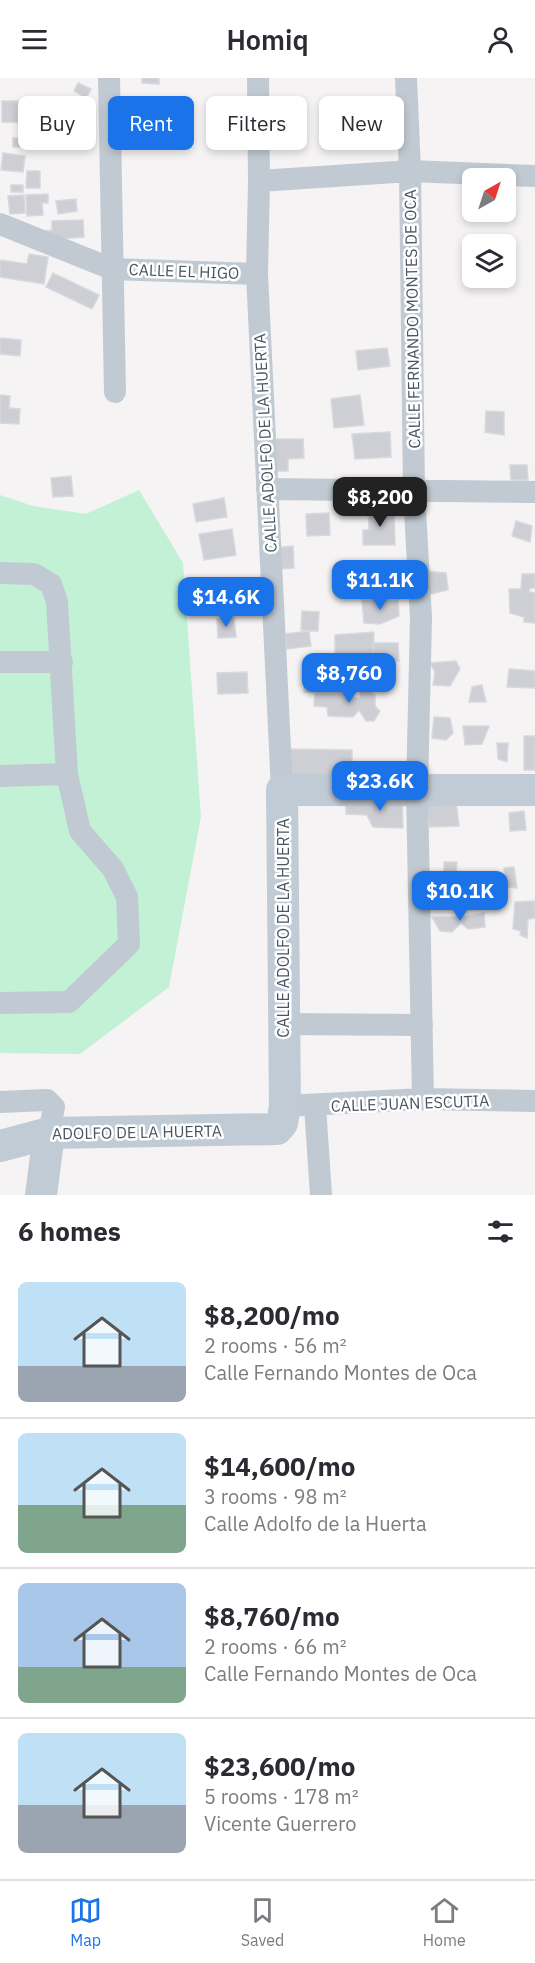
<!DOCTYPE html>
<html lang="en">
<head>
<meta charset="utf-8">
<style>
  body { margin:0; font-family:"IBM Plex Sans",sans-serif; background:#f7f7f7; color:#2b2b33; height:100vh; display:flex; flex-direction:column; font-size:22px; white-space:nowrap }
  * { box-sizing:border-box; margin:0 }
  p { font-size:20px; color:#7c7c81 }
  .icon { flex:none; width:33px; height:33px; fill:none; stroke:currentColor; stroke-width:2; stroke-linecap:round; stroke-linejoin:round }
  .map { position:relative; height:1117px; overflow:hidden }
  .details { display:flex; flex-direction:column; background:#fff; flex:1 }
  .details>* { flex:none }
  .top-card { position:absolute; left:18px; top:18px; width:500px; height:54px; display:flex; gap:12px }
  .needle { width:39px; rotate:39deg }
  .buttons { position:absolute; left:462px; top:90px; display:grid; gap:12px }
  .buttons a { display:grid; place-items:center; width:54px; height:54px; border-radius:9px; background:#fff; box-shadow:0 3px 9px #0003; font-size:30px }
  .price { position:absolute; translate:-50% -51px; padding:0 14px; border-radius:12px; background:#1a73e8; color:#fff; font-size:20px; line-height:39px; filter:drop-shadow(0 2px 3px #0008) }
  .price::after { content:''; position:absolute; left:50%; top:36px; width:18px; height:14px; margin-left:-9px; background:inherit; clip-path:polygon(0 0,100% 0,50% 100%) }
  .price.current { background:#222; color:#fff }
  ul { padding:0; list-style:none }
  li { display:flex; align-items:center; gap:18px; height:150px; padding:0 18px }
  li+li { border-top:2px solid #e1e1e2 }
  li span { display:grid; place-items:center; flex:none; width:168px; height:120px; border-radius:9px; color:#555 }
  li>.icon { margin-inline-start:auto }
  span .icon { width:72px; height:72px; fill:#fffc; stroke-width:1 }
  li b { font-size:26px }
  h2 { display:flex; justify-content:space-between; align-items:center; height:72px; padding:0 18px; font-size:26px }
  .pill { padding:0 21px; border-radius:9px; background:#fff; box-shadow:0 3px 9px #0003; font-size:21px; line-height:54px }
  .pill.current { background:#1a73e8; color:#fff }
  header { display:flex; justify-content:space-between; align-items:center; height:78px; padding:0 18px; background:#fff; font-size:27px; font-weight:600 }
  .menu { display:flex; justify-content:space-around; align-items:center; height:84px; border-top:2px solid #e1e1e2; background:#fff; font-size:16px; color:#7c7c81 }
  .menu a { display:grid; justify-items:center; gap:3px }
  .menu .current { color:#1a73e8 }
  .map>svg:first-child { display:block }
  .green { fill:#c3f1d5 }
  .building { fill:#cdcfd5; stroke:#d7d9de; stroke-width:1.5 }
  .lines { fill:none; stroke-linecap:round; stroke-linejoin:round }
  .street { stroke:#c1cad2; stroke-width:22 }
  .secondary { stroke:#c1cbd6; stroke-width:32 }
  .labels { text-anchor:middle; stroke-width:5; stroke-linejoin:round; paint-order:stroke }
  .street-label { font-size:16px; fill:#4a5661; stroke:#fff }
</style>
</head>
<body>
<header><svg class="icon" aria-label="menu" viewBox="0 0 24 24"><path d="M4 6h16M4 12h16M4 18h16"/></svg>Homiq<svg class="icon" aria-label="person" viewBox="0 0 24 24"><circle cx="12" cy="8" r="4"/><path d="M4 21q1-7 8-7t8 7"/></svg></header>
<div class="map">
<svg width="535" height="1117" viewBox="0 0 535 1117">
  <rect width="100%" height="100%" fill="#f5f3f3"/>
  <path class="green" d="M139 412 183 485 201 739 169 909 80 976 0 975V417L33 428 86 436Z"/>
  <path class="building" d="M142 0H159V6L142 5Z
    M78 5 91 11 86 20 74 13Z
    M2 23H46V45L2 44Z
    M51 37 58 38 57 47 50 46Z
    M68 50 69 59 54 60V51Z
    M13 60H20V69H13Z
    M3 75 25 78 23 94 1 92Z
    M27 93H40V110H26Z
    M11 107H23V114H11Z
    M48 116V125H42L43 137 27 138 26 117Z
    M24 117 25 135 10 136 8 118Z
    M76 121 77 133 58 136 56 123Z
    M83 142 84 159 46 162V153L52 152V143Z
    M29 176 48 179 44 206 0 199V182L27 186Z
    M53 195 99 217 92 231 46 209Z
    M0 260 21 262 20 278 0 276Z
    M387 270 390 288 358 292 356 273Z
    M0 317 10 318 9 330 20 331 19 346 0 345Z
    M360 317 364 347 334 350 331 321Z
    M486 333 504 334V357L485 354Z
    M390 354 391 379 355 381 352 356Z
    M268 361H303L304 380 288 381V393H269Z
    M510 387H527L528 402H511Z
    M71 398 73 418 53 419 51 400Z
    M224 420 227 439 196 444 193 426Z
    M394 430 395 467H363V452H369L368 431Z
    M329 435 330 457 307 458 306 436Z
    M516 443 532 448 530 464 512 458Z
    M232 451 236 477 204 482 199 456Z
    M293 468 294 490 276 491 275 470Z
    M424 493 446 495 448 512 426 517Z
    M522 496H535V510H530L529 514 535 515V545L524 544V539L510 535 509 511H521Z
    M243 504 247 536 231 538 227 506Z
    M362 522H398L399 538 380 546 364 545Z
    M302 533 319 534 318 553 301 552Z
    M234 540 236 559 218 560 217 541Z
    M309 553 311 568 287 571 285 556Z
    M374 554 373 592 335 590V557Z
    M373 565H398L399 583H374Z
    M456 583 460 591 450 608 433 607 435 594 430 585Z
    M335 590 356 591 353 615 304 614 305 604 333 605Z
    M509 591 535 593V610L507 609Z
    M247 594 248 615 218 616 217 595Z
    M482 607 486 624H469L472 609Z
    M361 611 368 612 375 617V628L380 633 374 643H366L359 632 353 639 328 638 327 629 314 628 315 615H353L354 620H360Z
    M434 639 450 640 453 655 446 662 432 660Z
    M463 648H489L482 666 465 667Z
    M524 658H535V692H524Z
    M497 665H508L507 684 498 681Z
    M284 671 352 672V700L286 703Z
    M402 719 403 750 373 749 367 737 346 736V725Z
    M456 723 459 748 430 749 426 725Z
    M524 733 526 752 510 753 509 735Z
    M444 784H457L455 814 426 811 428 800 444 801Z
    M514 789 517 810 506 809 504 790Z
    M482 810 486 813 483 830 471 827V821L477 820Z
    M535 823V840L528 841 527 860 520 857 521 853 513 851 515 824Z
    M484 835 485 849 468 851 461 845 452 854 440 853 432 839H461Z"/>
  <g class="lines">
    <path class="street" d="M109 0 115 314
      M258 0 259 103 257 196 282 712
      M406 0 410 93 414 414 421 540 417 712 423 1021
      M259 103 410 93 535 98
      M0 146 112 191 257 196
      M267 411 535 414
      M0 495 34 496 51 506 57 524 67 696 80 753 113 791 127 819 129 866 69 924 0 925
      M0 584H62
      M0 698 67 696
      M284 946 422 947
      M0 1024 47 1022 54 1029 49 1055
      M285 1028 423 1021 535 1023
      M315 1028 321 1117"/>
    <path class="secondary" d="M0 1068 49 1055 277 1051 282 1045 285 1028 282 712H535
      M41 1117 49 1055"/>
  </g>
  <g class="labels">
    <g class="street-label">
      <text transform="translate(184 193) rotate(2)" y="6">CALLE EL HIGO</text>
      <text transform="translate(412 241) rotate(-91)" y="6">CALLE FERNANDO MONTES DE OCA</text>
      <text transform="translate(265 365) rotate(-93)" y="6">CALLE ADOLFO DE LA HUERTA</text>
      <text transform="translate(283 850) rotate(-90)" y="6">CALLE ADOLFO DE LA HUERTA</text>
      <text transform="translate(410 1025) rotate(-2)" y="6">CALLE JUAN ESCUTIA</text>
      <text transform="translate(137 1054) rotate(-1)" y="6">ADOLFO DE LA HUERTA</text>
    </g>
  </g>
</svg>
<div class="buttons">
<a><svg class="needle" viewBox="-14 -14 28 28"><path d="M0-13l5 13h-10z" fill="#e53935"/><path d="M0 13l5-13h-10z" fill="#7c7c81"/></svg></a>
<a><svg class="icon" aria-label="layers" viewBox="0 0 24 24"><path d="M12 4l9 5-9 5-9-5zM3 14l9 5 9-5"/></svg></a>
</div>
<b class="price current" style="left:380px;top:450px">$8,200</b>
<b class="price" style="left:380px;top:533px">$11.1K</b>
<b class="price" style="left:226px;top:550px">$14.6K</b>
<b class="price" style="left:349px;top:626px">$8,760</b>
<b class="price" style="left:380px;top:734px">$23.6K</b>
<b class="price" style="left:460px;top:844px">$10.1K</b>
<div class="top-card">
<a class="pill">Buy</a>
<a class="pill current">Rent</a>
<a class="pill">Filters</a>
<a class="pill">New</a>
</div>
</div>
<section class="details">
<h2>6 homes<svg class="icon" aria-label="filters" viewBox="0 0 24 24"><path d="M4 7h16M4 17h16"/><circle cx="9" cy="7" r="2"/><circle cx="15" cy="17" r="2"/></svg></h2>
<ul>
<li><span style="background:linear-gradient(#bfe0f5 70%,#9aa5b1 0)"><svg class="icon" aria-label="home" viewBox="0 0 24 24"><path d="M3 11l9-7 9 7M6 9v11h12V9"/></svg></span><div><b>$8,200/mo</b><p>2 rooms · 56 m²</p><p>Calle Fernando Montes de Oca</p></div></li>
<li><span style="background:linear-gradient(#bfe0f5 60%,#7fa58c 0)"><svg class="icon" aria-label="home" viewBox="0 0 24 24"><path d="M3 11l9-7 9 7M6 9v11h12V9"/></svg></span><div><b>$14,600/mo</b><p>3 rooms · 98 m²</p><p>Calle Adolfo de la Huerta</p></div></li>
<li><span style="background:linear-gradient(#a9c7e8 70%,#7fa58c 0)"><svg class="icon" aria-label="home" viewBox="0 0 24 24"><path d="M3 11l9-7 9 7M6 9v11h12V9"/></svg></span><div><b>$8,760/mo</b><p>2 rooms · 66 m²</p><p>Calle Fernando Montes de Oca</p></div></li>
<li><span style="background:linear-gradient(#bfe0f5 60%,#9aa5b1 0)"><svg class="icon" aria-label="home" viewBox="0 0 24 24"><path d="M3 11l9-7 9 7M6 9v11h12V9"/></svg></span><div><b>$23,600/mo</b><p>5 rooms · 178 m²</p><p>Vicente Guerrero</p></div></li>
</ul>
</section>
<nav class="menu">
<a class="current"><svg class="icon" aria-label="map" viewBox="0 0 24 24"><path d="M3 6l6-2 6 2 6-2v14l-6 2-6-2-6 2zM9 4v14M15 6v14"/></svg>Map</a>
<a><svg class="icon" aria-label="saved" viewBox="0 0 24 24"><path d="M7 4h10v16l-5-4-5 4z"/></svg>Saved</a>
<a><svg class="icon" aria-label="home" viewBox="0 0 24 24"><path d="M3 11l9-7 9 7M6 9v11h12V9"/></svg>Home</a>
</nav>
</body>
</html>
